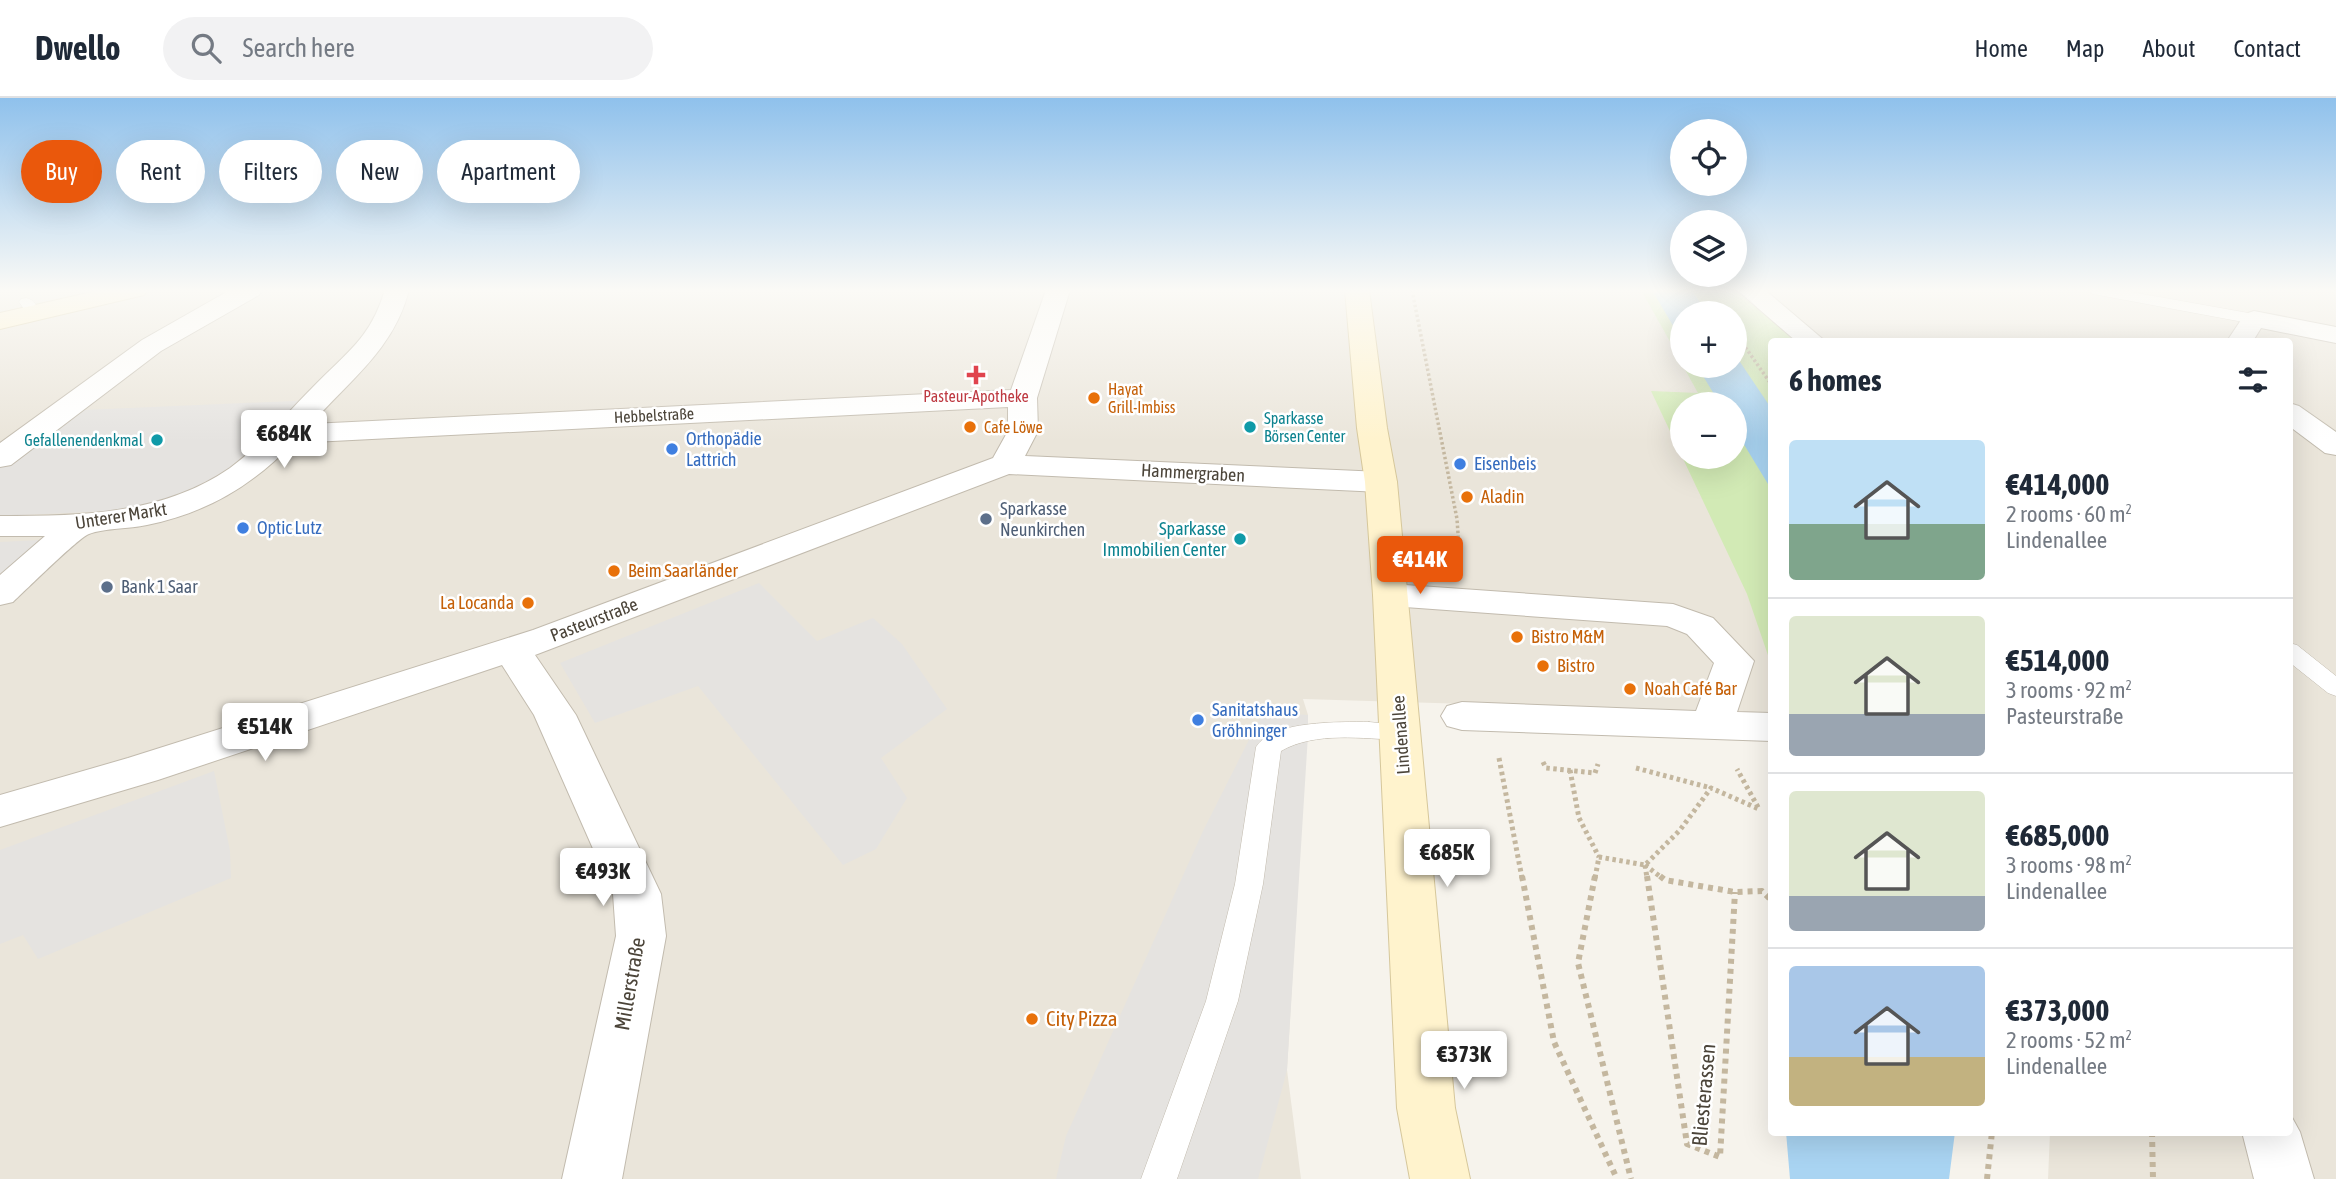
<!DOCTYPE html>
<html lang="en">
<head>
<meta charset="utf-8">
<style>
  body { margin:0; font-family:"Asap Condensed",sans-serif; background:#f2f2f3; color:#1f2937; height:100vh; display:flex; flex-direction:column; font-size:26px; white-space:nowrap }
  * { box-sizing:border-box; margin:0 }
  p { font-size:23px; color:#747a83 }
  .icon { flex:none; width:38px; height:38px; fill:none; stroke:currentColor; stroke-width:2; stroke-linecap:round; stroke-linejoin:round }
  .map { position:relative; flex:1; overflow:hidden }
  .details { position:absolute; left:1768px; top:240px; width:525px; height:798px; display:flex; flex-direction:column; background:#fff; border-radius:7px; box-shadow:0 7px 28px #0002 }
  .details>* { flex:none }
  .top-card { position:absolute; left:21px; top:42px; width:665px; height:63px; display:flex; gap:14px }
  .fabs { position:absolute; left:1670px; top:21px; display:grid; gap:14px }
  .fabs a { display:grid; place-items:center; width:77px; height:77px; border-radius:50%; background:#fff; box-shadow:0 7px 28px #0002; font-size:35px }
  .price { position:absolute; translate:-50% -60px; padding:0 16px; border-radius:7px; background:#fff; color:#222; font-size:23px; line-height:46px; filter:drop-shadow(0 2px 4px #0008) }
  .price::after { content:''; position:absolute; left:50%; top:42px; width:21px; height:16px; margin-left:-10px; background:inherit; clip-path:polygon(0 0,100% 0,50% 100%) }
  .price.on { background:#ea580c; color:#fff }
  ul { padding:0; list-style:none }
  li { display:flex; align-items:center; gap:21px; height:175px; padding:0 21px }
  li+li { border-top:2px solid #e0e1e3 }
  li span { display:grid; place-items:center; flex:none; width:196px; height:140px; border-radius:7px; color:#555 }
  li>.icon { margin-inline-start:auto }
  span .icon { width:84px; height:84px; fill:#fffc; stroke-width:1 }
  li b { font-size:30px }
  h2 { display:flex; justify-content:space-between; align-items:center; height:84px; padding:0 21px; font-size:30px }
  .tag { padding:0 24px; border-radius:32px; background:#fff; box-shadow:0 7px 28px #0002; font-size:24px; line-height:63px }
  .tag.on { background:#ea580c; color:#fff }
  header { display:flex; align-items:center; gap:42px; box-sizing:border-box; height:98px; padding:0 35px; background:#fff; border-bottom:2px solid #e0e1e3 }
  header strong { font-size:33px }
  nav { display:flex; gap:38px; margin-inline-start:auto; font-size:24px }
  .search { width:490px; height:63px; background:#f2f2f3; display:flex; align-items:center; gap:18px; box-sizing:border-box; padding:0 24px; border-radius:38px; color:#747a83; font-size:26px }
  .map>svg:first-child { display:block }
  .residential { fill:#eae5da; fill-rule:evenodd }
  .green { fill:#d2eab5; fill-rule:evenodd }
  .parking { fill:#e5e3e0 }
  .water { fill:#a9d4f2 }
  .lines { fill:none; stroke-linecap:round; stroke-linejoin:round }
  .lane-casing { stroke:#c2bbae; stroke-width:1 }
  .street-casing { stroke:#c2bbae; stroke-width:2 }
  .secondary-casing { stroke:#d6c79b; stroke-width:2 }
  .path-far2 { stroke:#c4b79f; stroke-width:3.5; stroke-dasharray:2.5 2.5; stroke-linecap:butt }
  .path-far1 { stroke:#c4b79f; stroke-width:5; stroke-dasharray:3.5 3.5; stroke-linecap:butt }
  .path { stroke:#c4b79f; stroke-width:6; stroke-dasharray:5 5; stroke-linecap:butt }
  .lane { fill:#fff; fill-rule:evenodd }
  .street { fill:#fff; fill-rule:evenodd }
  .secondary { fill:#fff3cd; fill-rule:evenodd }
  .health-dot { fill:#e0444e; stroke:#fff; stroke-width:2.5 }
  .food-dot { fill:#e8710a; stroke:#fff; stroke-width:2.5 }
  .culture-dot { fill:#0f9aa8; stroke:#fff; stroke-width:2.5 }
  .shop-dot { fill:#3f7fe0; stroke:#fff; stroke-width:2.5 }
  .service-dot { fill:#5c6f8a; stroke:#fff; stroke-width:2.5 }
  .labels { text-anchor:middle; stroke-width:5; stroke-linejoin:round; paint-order:stroke }
  .far-food-label { font-size:16px; fill:#c56008; stroke:#fff; text-anchor:start }
  .far-health-label { font-size:16px; fill:#be3a42; stroke:#fff }
  .far-street-label { font-size:16px; fill:#4b4439; stroke:#fff }
  .far-culture-label { font-size:16px; fill:#0d838f; stroke:#fff; text-anchor:start }
  .shop-label { font-size:18px; fill:#366cbe; stroke:#fff; text-anchor:start }
  .street-label { font-size:18px; fill:#4b4439; stroke:#fff }
  .food-label { font-size:18px; fill:#c56008; stroke:#fff; text-anchor:start }
  .service-label { font-size:18px; fill:#4e5e75; stroke:#fff; text-anchor:start }
  .culture-label { font-size:18px; fill:#0d838f; stroke:#fff; text-anchor:end }
  .near-street-label { font-size:21px; fill:#4b4439; stroke:#fff }
  .near-food-label { font-size:21px; fill:#c56008; stroke:#fff; text-anchor:start }
</style>
</head>
<body>
<header>
<strong>Dwello</strong>
<div class="search"><svg class="icon" aria-label="search" viewBox="0 0 24 24"><circle cx="10" cy="10" r="6"/><path d="M15 15l6 6"/></svg>Search here</div>
<nav><a>Home</a><a>Map</a><a>About</a><a>Contact</a></nav>
</header>
<div class="map">
<svg width="2336" height="1081" viewBox="0 0 2336 1081">
  <rect width="100%" height="100%" fill="#f6f3ec"/>
  <path class="residential" d="M0 192H2336V1081H2048L2050 1034H2289V243H1771V615L1303 601 1308 617 1287 972 1301 1081H0ZM1682 215H1734V268H1682ZM1682 306H1734V359H1682Z"/>
  <path class="green" d="M1641 192H1734L1798 243H1771V566L1747 496 1651 293 1698 295 1683 268H1734V215H1682V265ZM1682 306H1734V359H1682Z"/>
  <path class="parking" d="M316 302 284 336 174 410 0 418V360L60 313Z
    M60 441 0 496V444Z
    M759 485 817 543 873 520 902 546 947 611 881 660 907 700 876 751 843 767 698 588 595 625 560 565Z
    M1263 614 1308 617V637L1287 972 1258 1081H1056L1066 1038 1203 733Z
    M214 673 230 753 231 780 38 861 23 837 0 846V752Z"/>
  <path class="water" d="M1652 192H1692L1707 215H1682V243Z
    M1734 255 1771 310V391L1734 330V306H1720L1697 268H1734Z
    M1786 1034H1955L1949 1081H1790Z"/>
  <g class="lines">
    <defs>
      <path id="lane" d="M2086 192H2120L2254 216 2262 221 2254 226 2093 196Z
        M26 200C34 201 37 209 41 215L39 218H29L19 204 21 201Z
        M2289 545 2297 547 2336 578V598L2328 595 2289 564Z
        M1369 624 1410 628 1413 634 1410 640 1401 642C1363 641 1316 633 1281 653L1263 786 1238 903 1177 1081H1141L1206 903 1235 786 1256 649C1273 622 1340 624 1369 624Z"/>
      <path id="street" d="M230 192H262L259 197 161 253 11 367 0 369V345L142 242Z
        M385 192H409C394 251 350 282 311 326L1011 292 1046 192H1070L1037 300 1038 333 1025 358 1381 374 1392 377 1397 384 1392 391 1381 394 1009 376 535 557 576 617 661 796 666 838 622 1081H562L616 838 613 796 534 617 502 567 158 682 0 729V697L128 660 533 532 993 360 1008 333V309L293 345C252 388 206 415 147 427 130 431 104 430 89 436 78 440 26 492 13 504L0 507V477L45 438H0V418C79 418 162 417 230 370 261 347 286 316 313 289 347 254 370 241 385 192Z
        M1737 192H1765L1825 243H1796Z
        M2254 213 2336 229V245L2261 230 2253 243H2227L2245 216Z
        M2289 305 2299 308 2336 334V357L2325 355 2289 328Z
        M1391 486 1673 506 1713 520 1754 563 1737 614 1771 615V643L1462 632 1447 628 1441 618 1447 608 1462 604 1696 613 1714 565 1687 536 1667 528 1391 508 1378 505 1373 497 1378 489Z
        M2289 1014 2300 1034 2314 1081H2254L2242 1034H2289Z"/>
      <path id="secondary" d="M101 192H147L144 197 0 231V215Z
        M1345 192H1369L1387 330 1397 384 1455 1010 1470 1081H1410L1397 1010 1373 497 1365 384 1357 330Z"/>
    </defs>
    <use href="#lane" class="lane-casing"/>
    <use href="#street" class="street-casing"/>
    <use href="#secondary" class="secondary-casing"/>
    <path class="path-far2" d="M1412 192 1457 421 1460 464
      M1734 233 1771 286"/>
    <path class="path-far1" d="M1499 660 1522 780
      M1543 664 1546 670 1595 675 1598 666
      M1636 670 1711 690
      M1570 672 1579 720 1599 759
      M1645 767 1647 780
      M1645 767 1662 780
      M1595 780 1599 759 1645 767 1680 732 1711 690 1759 711 1737 671"/>
    <path class="path" d="M1522 778 1554 944 1617 1081
      M1595 778 1578 865 1631 1081
      M1647 778 1687 1046 1720 1059 1735 794
      M1660 778 1665 782 1735 794 1762 793 1771 802
      M2152 1034 2153 1081
      M1987 1081 1992 1034"/>
    <use href="#lane" class="lane"/>
    <use href="#street" class="street"/>
    <use href="#secondary" class="secondary"/>
  </g>
  <linearGradient id="sky" x2="0" y2="1"><stop stop-color="#8fc1ec"/><stop offset="0.56" stop-color="#fbfaf6"/><stop offset="1" stop-color="#fbfaf6" stop-opacity="0"/></linearGradient>
  <rect width="2336" height="344" fill="url(#sky)"/>
  <path class="health-dot" d="M972.5 266.5h7v7h7v7h-7v7h-7v-7h-7v-7h7z"/>
  <g class="food-dot">
    <circle cx="1094" cy="300" r="7"/>
    <circle cx="970" cy="329" r="7"/>
    <circle cx="1467" cy="399" r="7"/>
    <circle cx="614" cy="473" r="7"/>
    <circle cx="528" cy="505" r="7"/>
    <circle cx="1517" cy="539" r="7"/>
    <circle cx="1543" cy="568" r="7"/>
    <circle cx="1630" cy="591" r="7"/>
    <circle cx="1032" cy="921" r="7"/>
  </g>
  <g class="culture-dot">
    <circle cx="1250" cy="329" r="7"/>
    <circle cx="157" cy="342" r="7"/>
    <circle cx="1240" cy="441" r="7"/>
  </g>
  <g class="shop-dot">
    <circle cx="672" cy="351" r="7"/>
    <circle cx="1460" cy="366" r="7"/>
    <circle cx="243" cy="430" r="7"/>
    <circle cx="1198" cy="622" r="7"/>
  </g>
  <g class="service-dot">
    <circle cx="986" cy="421" r="7"/>
    <circle cx="107" cy="489" r="7"/>
  </g>
  <g class="labels">
    <g class="far-food-label">
      <text x="1108" y="297">Hayat<tspan x="1108" dy="18">Grill-Imbiss</tspan></text>
      <text x="984" y="335">Cafe Löwe</text>
    </g>
    <g class="far-health-label">
      <text x="976" y="304">Pasteur-Apotheke</text>
    </g>
    <g class="far-street-label">
      <text transform="translate(654 317) rotate(-3)" y="6">Hebbelstraße</text>
    </g>
    <g class="far-culture-label">
      <text x="1264" y="326">Sparkasse<tspan x="1264" dy="18">Börsen Center</tspan></text>
      <text x="143" y="348" text-anchor="end">Gefallenendenkmal</text>
    </g>
    <g class="shop-label">
      <text x="686" y="347">Orthopädie<tspan x="686" dy="21">Lattrich</tspan></text>
      <text x="1474" y="372">Eisenbeis</text>
      <text x="257" y="436">Optic Lutz</text>
      <text x="1212" y="618">Sanitatshaus<tspan x="1212" dy="21">Gröhninger</tspan></text>
    </g>
    <g class="street-label">
      <text transform="translate(1193 375) rotate(3)" y="6">Hammergraben</text>
      <text transform="translate(121 418) rotate(-9)" y="6">Unterer Markt</text>
      <text transform="translate(594 522) rotate(-21)" y="6">Pasteurstraße</text>
      <text transform="translate(1401 637) rotate(-94)" y="6">Lindenallee</text>
    </g>
    <g class="food-label">
      <text x="1481" y="405">Aladin</text>
      <text x="628" y="479">Beim Saarländer</text>
      <text x="514" y="511" text-anchor="end">La Locanda</text>
      <text x="1531" y="545">Bistro M&amp;M</text>
      <text x="1557" y="574">Bistro</text>
      <text x="1644" y="597">Noah Café Bar</text>
    </g>
    <g class="service-label">
      <text x="1000" y="417">Sparkasse<tspan x="1000" dy="21">Neunkirchen</tspan></text>
      <text x="121" y="495">Bank 1 Saar</text>
    </g>
    <g class="culture-label">
      <text x="1226" y="437">Sparkasse<tspan x="1226" dy="21">Immobilien Center</tspan></text>
    </g>
    <g class="near-street-label">
      <text transform="translate(630 886) rotate(-80)" y="7">Millerstraße</text>
      <text transform="translate(1704 997) rotate(-85)" y="7">Bliesterassen</text>
    </g>
    <g class="near-food-label">
      <text x="1046" y="928">City Pizza</text>
    </g>
  </g>
</svg>
<div class="fabs">
<a><svg class="icon" aria-label="locate" viewBox="0 0 24 24"><circle cx="12" cy="12" r="6"/><path d="M12 2v4M12 18v4M2 12h4M18 12h4"/></svg></a>
<a><svg class="icon" aria-label="layers" viewBox="0 0 24 24"><path d="M12 4l9 5-9 5-9-5zM3 14l9 5 9-5"/></svg></a>
<a>+</a>
<a>−</a>
</div>
<b class="price" style="left:284px;top:372px">€684K</b>
<b class="price on" style="left:1420px;top:498px">€414K</b>
<b class="price" style="left:265px;top:665px">€514K</b>
<b class="price" style="left:1447px;top:791px">€685K</b>
<b class="price" style="left:603px;top:810px">€493K</b>
<b class="price" style="left:1464px;top:993px">€373K</b>
<div class="top-card">
<a class="tag on">Buy</a>
<a class="tag">Rent</a>
<a class="tag">Filters</a>
<a class="tag">New</a>
<a class="tag">Apartment</a>
</div>
<section class="details">
<h2>6 homes<svg class="icon" aria-label="filters" viewBox="0 0 24 24"><path d="M4 7h16M4 17h16"/><circle cx="9" cy="7" r="2"/><circle cx="15" cy="17" r="2"/></svg></h2>
<ul>
<li><span style="background:linear-gradient(#bfe0f5 60%,#7fa58c 0)"><svg class="icon" aria-label="home" viewBox="0 0 24 24"><path d="M3 11l9-7 9 7M6 9v11h12V9"/></svg></span><div><b>€414,000</b><p>2 rooms · 60 m²</p><p>Lindenallee</p></div></li>
<li><span style="background:linear-gradient(#dfe7d0 70%,#9aa5b1 0)"><svg class="icon" aria-label="home" viewBox="0 0 24 24"><path d="M3 11l9-7 9 7M6 9v11h12V9"/></svg></span><div><b>€514,000</b><p>3 rooms · 92 m²</p><p>Pasteurstraße</p></div></li>
<li><span style="background:linear-gradient(#dfe7d0 75%,#9aa5b1 0)"><svg class="icon" aria-label="home" viewBox="0 0 24 24"><path d="M3 11l9-7 9 7M6 9v11h12V9"/></svg></span><div><b>€685,000</b><p>3 rooms · 98 m²</p><p>Lindenallee</p></div></li>
<li><span style="background:linear-gradient(#a9c7e8 65%,#c2b280 0)"><svg class="icon" aria-label="home" viewBox="0 0 24 24"><path d="M3 11l9-7 9 7M6 9v11h12V9"/></svg></span><div><b>€373,000</b><p>2 rooms · 52 m²</p><p>Lindenallee</p></div></li>
</ul>
</section>
</div>
</body>
</html>
